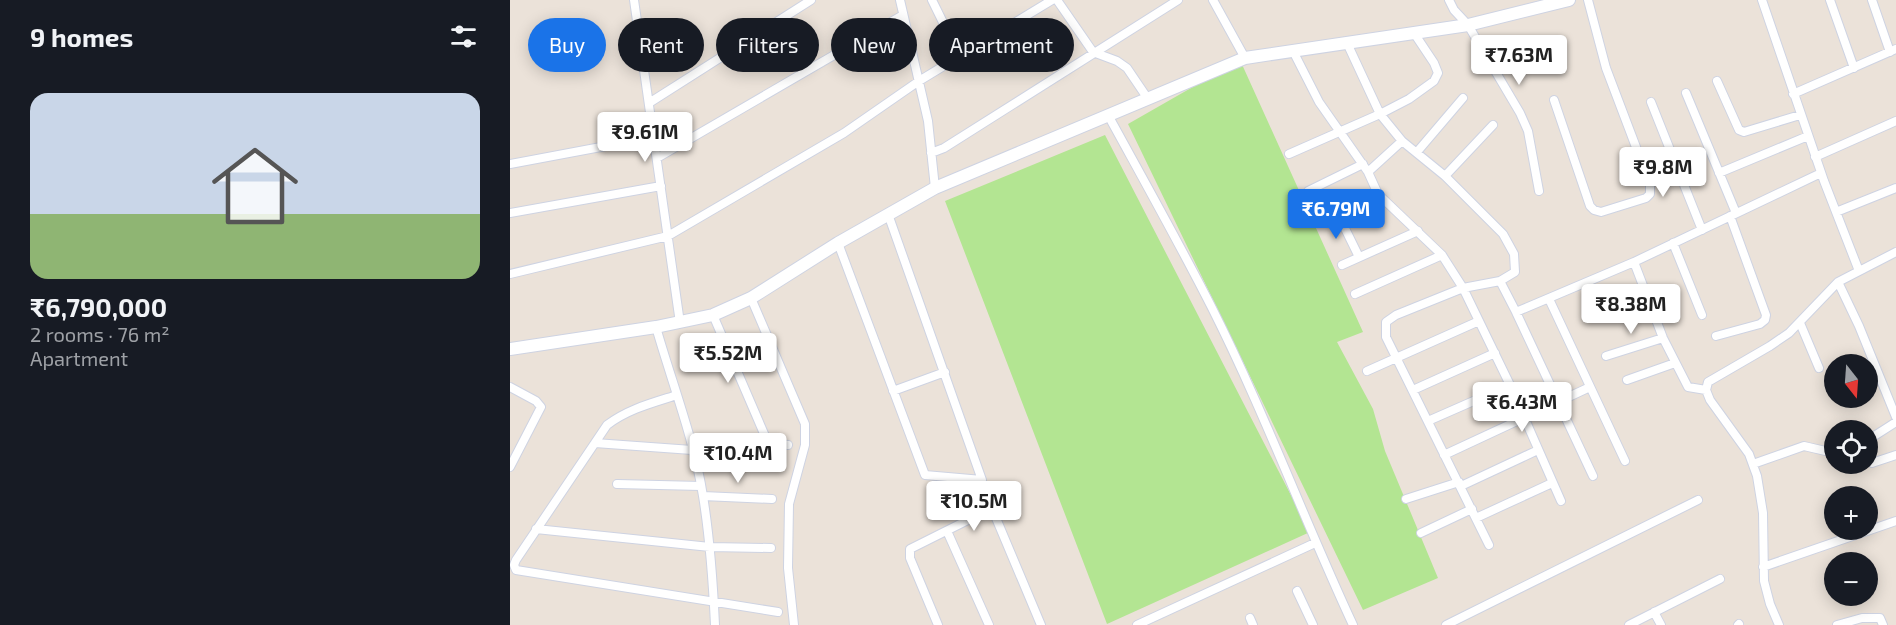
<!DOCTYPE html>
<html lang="en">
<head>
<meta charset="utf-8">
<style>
  body { margin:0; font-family:"Exo 2",sans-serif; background:#242831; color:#f1f3f6; height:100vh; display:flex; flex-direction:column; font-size:22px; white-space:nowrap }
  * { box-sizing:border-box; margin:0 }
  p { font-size:20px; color:#9ea1a6 }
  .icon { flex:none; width:33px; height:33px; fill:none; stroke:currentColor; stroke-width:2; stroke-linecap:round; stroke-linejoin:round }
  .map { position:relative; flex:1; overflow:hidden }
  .sheet { display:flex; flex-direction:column; background:#171b24; width:510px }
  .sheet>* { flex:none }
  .hud { position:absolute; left:18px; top:18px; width:570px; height:54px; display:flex; gap:12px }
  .needle { width:39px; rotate:163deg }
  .tools { position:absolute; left:1314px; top:354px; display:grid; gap:12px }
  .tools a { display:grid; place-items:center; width:54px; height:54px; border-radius:50%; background:#171b24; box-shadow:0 3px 15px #0003; font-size:30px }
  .price { position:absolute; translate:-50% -51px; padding:0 14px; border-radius:6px; background:#fff; color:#222; font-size:20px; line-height:39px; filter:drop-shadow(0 2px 3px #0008) }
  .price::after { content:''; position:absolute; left:50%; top:36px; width:18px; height:14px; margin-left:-9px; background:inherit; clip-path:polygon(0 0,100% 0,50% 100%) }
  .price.active { background:#1a73e8; color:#fff }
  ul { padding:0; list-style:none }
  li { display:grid; align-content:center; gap:12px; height:318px; padding:0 30px }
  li+li { border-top:2px solid #363941 }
  li span { display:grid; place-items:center; height:186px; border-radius:18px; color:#555 }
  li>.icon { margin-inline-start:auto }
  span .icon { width:108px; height:108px; fill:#fffc; stroke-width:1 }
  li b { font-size:26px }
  h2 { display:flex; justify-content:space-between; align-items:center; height:72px; padding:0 30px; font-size:26px }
  .tag { padding:0 21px; border-radius:27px; background:#171b24; box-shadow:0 3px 15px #0003; font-size:21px; line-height:54px }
  .tag.active { background:#1a73e8; color:#fff }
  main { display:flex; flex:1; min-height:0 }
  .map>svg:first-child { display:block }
  .green { fill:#b3e592 }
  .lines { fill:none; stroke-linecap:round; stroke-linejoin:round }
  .street-casing { stroke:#ced3e2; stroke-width:10 }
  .secondary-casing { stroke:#ced3e2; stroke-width:14 }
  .street { stroke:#fff; stroke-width:8 }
  .secondary { stroke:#fff; stroke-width:12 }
</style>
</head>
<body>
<main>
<section class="sheet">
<h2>9 homes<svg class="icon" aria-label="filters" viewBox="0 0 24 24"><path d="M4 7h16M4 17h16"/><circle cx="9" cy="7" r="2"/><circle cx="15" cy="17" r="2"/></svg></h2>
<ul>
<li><span style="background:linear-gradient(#c9d6e8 65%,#8fb573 0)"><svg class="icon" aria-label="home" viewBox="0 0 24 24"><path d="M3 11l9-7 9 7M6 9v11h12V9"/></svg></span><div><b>₹6,790,000</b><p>2 rooms · 76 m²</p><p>Apartment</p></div></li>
</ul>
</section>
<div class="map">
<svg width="1386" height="625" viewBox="0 0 1386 625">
  <rect width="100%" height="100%" fill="#ebe2d9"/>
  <path class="green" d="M730 60 853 332 827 342 863 409 875 451 928 578 853 610 618 124Z
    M595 135 800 532 597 624 435 201Z"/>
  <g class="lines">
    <defs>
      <path id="street" d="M124 0 170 323
        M390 0 418 121 425 188
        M422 0 450 57
        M547 0 583 52 607 61 617 68 638 99
        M703 0 735 58
        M939 0 944 10 958 25 1010 113 1018 131 1029 191
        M1252 0 1314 181 1349 271
        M1320 0 1344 68
        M1362 0 1380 52
        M837 43 870 114 892 141 858 172 868 194 932 255 953 288 1000 385 1051 501
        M783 51 809 102 858 172
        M1207 81 1229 130 1234 132 1290 115
        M1176 93 1226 213
        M1283 94 1386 49
        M1044 100 1080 206 1084 210 1091 212 1136 198 1140 194V184L1096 68 1078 0
        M1141 102 1192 230
        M139 103 301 0
        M598 115C633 179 669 243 702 308 754 411 794 520 843 625
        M892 141 935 176 993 234 1004 254 1005 272 990 281
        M907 152 953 98
        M421 153 434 148 668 0
        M779 154 870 114 899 99 924 81 928 73 924 63 904 33
        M1305 157 1386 121
        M147 158 393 15
        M0 164 144 137
        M1209 173 1298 136
        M935 176 983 125
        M798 191 853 164
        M827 212 849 257
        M1326 212 1386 188
        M0 213 151 186
        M808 220 868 194
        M328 243 415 475 472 480 378 214
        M1163 243 1192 315
        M1124 262 1153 338 1178 387 1196 390
        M832 265 908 231
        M0 274 158 236 334 133 409 81 542 0
        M1328 282 1349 326 1386 417
        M845 294 932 255
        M241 298 295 424V445L279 504 278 568 284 625
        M1039 299 1115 461
        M1006 312 1124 262 1311 173
        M203 315 258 443
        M1098 315 1138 300
        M1290 323 1309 368
        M146 327C162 383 184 439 193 496 200 539 203 582 205 625
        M1206 336 1250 324 1255 320 1256 315 1220 216
        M1096 356 1153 338
        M857 371 969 321
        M1117 380 1165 363
        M0 387 26 401 31 407 0 467
        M903 390 985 353
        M383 391 435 372
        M167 395C142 403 118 409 97 425L6 560 4 565 6 570 268 612
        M918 421 1000 385
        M231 440 278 445
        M1358 440 1386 422
        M85 443 182 450
        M934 455 1080 387
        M1362 463 1386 455
        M1243 464 1294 446 1324 453
        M107 484 191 486
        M951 486 1028 450
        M193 496 262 499
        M896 499 949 482
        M966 518 1042 483
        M26 529 200 547 261 548
        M437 531 479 625
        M911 533 962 509
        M979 545 876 337V322L886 315 953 288 990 281 1006 312 1083 476
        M1253 567 1386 521
        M787 591 803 625
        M1144 612 1151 625
        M740 618 743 625
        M428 625 400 558V549L474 512C480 512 483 513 486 518L531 625
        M627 625 805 543
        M936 625 1188 500
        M1119 625 1210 579
        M1228 625 1229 624
        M1269 625 1260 604 1254 581 1253 513 1247 476 1239 454 1200 400 1196 390 1198 382 1260 346 1279 333 1328 282 1386 252
        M1327 625 1352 618H1370L1373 625"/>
      <path id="secondary" d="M0 349 146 327 203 315 241 298 328 243 425 188 735 58 958 25 1059 0"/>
    </defs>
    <use href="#street" class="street-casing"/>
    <use href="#secondary" class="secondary-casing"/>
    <use href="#street" class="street"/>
    <use href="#secondary" class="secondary"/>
  </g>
</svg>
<div class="tools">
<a><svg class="needle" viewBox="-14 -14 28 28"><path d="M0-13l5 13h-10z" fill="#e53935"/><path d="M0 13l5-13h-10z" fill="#9ea1a6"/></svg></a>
<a><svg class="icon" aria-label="locate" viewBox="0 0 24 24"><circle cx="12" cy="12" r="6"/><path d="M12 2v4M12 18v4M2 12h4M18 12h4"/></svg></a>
<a>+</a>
<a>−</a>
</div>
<b class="price" style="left:1009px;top:86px">₹7.63M</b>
<b class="price" style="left:135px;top:163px">₹9.61M</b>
<b class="price" style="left:1153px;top:198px">₹9.8M</b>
<b class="price active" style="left:826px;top:240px">₹6.79M</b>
<b class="price" style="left:1121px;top:335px">₹8.38M</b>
<b class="price" style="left:218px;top:384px">₹5.52M</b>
<b class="price" style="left:1012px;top:433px">₹6.43M</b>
<b class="price" style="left:228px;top:484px">₹10.4M</b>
<b class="price" style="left:464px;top:532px">₹10.5M</b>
<div class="hud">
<a class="tag active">Buy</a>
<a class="tag">Rent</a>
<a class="tag">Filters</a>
<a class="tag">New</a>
<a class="tag">Apartment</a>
</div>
</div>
</main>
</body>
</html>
